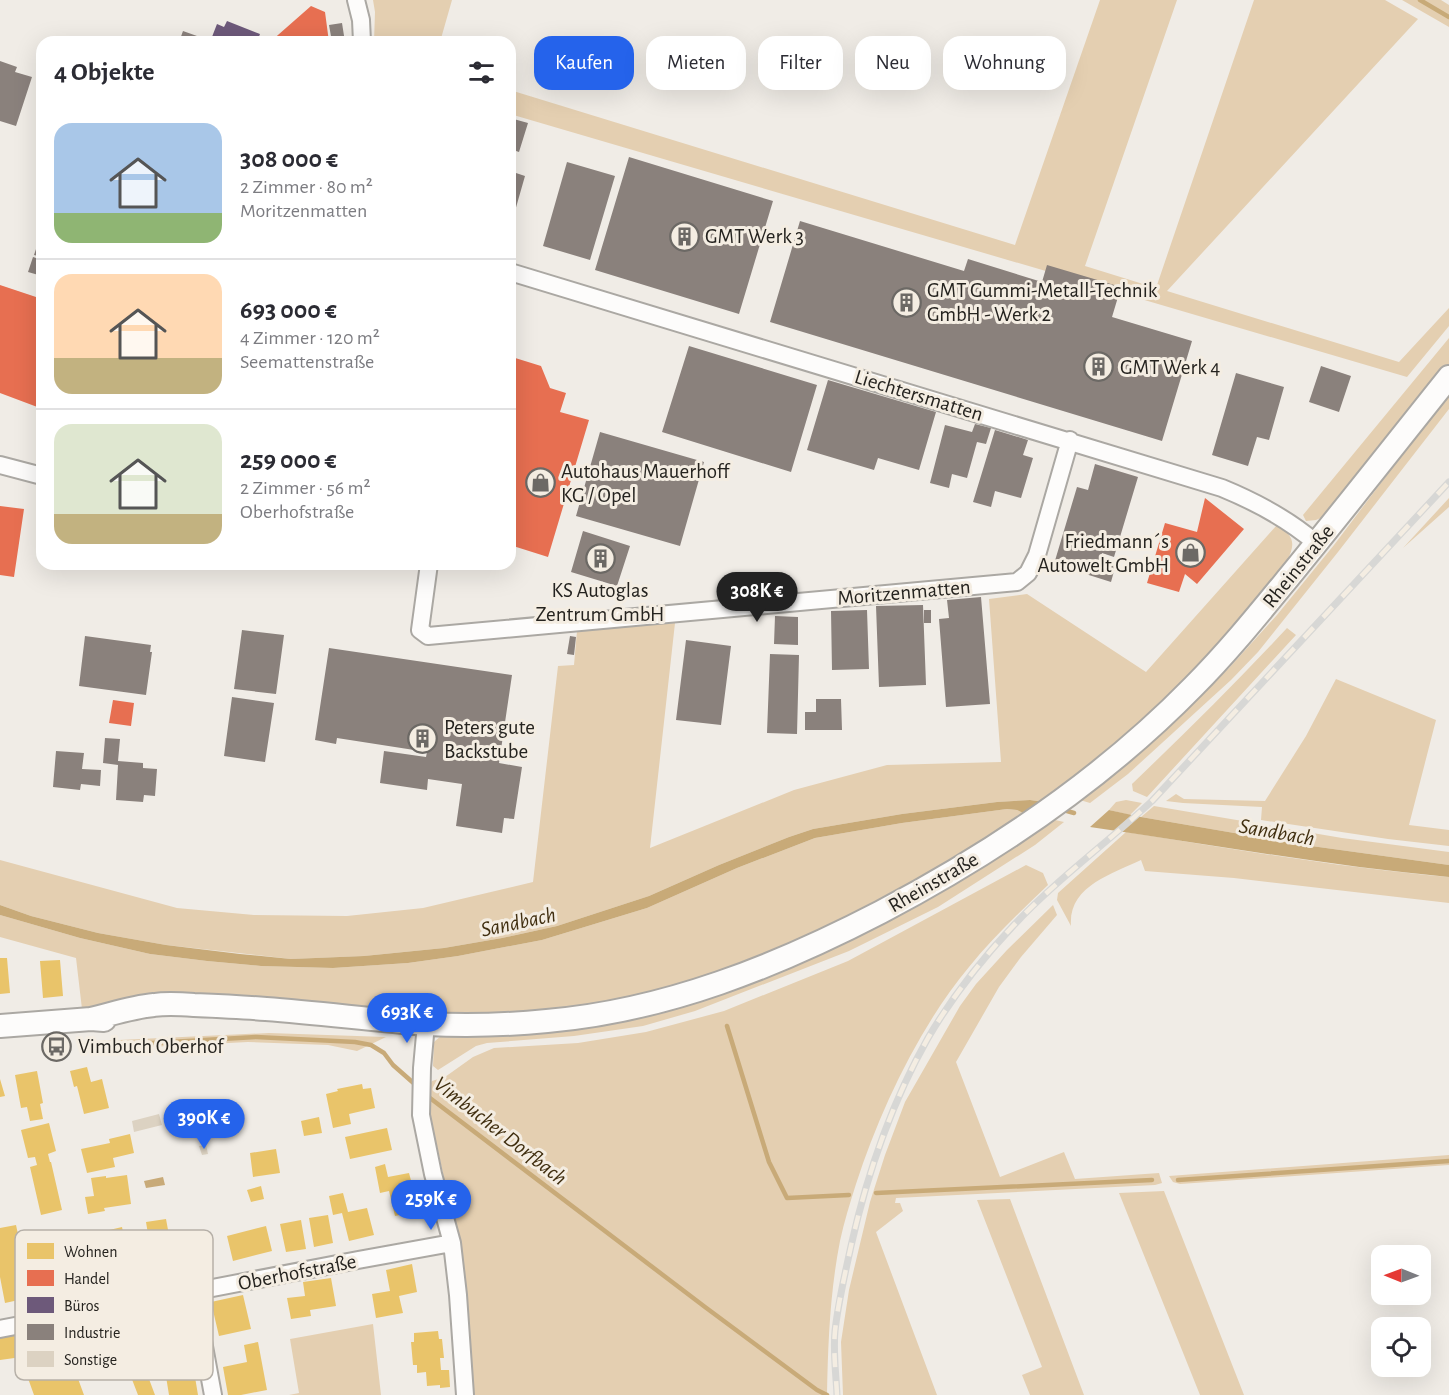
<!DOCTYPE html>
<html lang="de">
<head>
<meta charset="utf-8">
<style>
  body { margin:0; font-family:"Alegreya Sans",sans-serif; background:#f7f7f7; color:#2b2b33; height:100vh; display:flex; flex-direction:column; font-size:22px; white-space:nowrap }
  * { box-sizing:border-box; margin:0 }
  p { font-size:20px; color:#7c7c81 }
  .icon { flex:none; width:33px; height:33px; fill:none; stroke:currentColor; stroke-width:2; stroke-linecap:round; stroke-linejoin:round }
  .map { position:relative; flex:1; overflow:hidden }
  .details { position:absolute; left:36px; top:36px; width:480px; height:534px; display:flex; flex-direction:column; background:#fff; border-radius:18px; box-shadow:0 6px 24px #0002 }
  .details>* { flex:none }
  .top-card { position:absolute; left:534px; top:36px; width:570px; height:54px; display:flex; gap:12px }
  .needle { width:39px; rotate:271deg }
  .controls { position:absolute; left:1371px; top:1245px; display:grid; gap:12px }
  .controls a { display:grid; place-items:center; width:60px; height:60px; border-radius:12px; background:#fff; box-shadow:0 6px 24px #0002; font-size:30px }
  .price { position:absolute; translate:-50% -51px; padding:0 14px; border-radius:21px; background:#2563eb; color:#fff; font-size:20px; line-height:39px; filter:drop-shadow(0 2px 3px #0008) }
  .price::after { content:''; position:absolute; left:50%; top:36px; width:18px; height:14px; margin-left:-9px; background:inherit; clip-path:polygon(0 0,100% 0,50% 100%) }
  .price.current { background:#222; color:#fff }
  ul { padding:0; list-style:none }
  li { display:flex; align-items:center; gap:18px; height:150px; padding:0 18px }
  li+li { border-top:2px solid #e1e1e2 }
  li span { display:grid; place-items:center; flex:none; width:168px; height:120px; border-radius:18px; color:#555 }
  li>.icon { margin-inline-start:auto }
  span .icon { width:72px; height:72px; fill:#fffc; stroke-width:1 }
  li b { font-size:26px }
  h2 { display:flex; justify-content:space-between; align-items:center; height:72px; padding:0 18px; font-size:26px }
  .pill { padding:0 21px; border-radius:18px; background:#fff; box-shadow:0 6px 24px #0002; font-size:21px; line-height:54px }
  .pill.current { background:#2563eb; color:#fff }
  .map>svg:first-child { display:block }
  .green { fill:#e4cfb1 }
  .water { fill:#c8aa78 }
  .homes { fill:#e9c46a }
  .shops { fill:#e76f51 }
  .offices { fill:#6d597a }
  .industry { fill:#8a817c }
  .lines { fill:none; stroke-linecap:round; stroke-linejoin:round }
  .stream { stroke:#c8aa78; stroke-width:4.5 }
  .building { fill:#dcd2c2 }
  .street-casing { stroke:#aba8a3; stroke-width:20 }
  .secondary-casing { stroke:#aba8a3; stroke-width:26 }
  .street { stroke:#fdfcfb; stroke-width:16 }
  .secondary { stroke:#fdfcfb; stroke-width:22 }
  .rail-casing { stroke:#d7d7d5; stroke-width:7 }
  .rail { stroke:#f4ede2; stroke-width:4.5; stroke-dasharray:14; stroke-linecap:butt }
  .labels { text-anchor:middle; stroke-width:6; stroke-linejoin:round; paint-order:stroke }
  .poi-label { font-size:21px; fill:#25231f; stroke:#f4ede2; text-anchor:start }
  .street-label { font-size:21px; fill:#25231f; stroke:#f4ede2 }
  .water-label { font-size:22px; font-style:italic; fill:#412f10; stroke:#f4ede2 }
  .key { fill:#f4ede2; stroke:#b6b0a8; stroke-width:1.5 }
  .key-label { font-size:16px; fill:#25231f }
</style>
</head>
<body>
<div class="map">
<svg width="1449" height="1395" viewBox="0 0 1449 1395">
  <rect width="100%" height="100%" fill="#f0ece6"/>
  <path class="green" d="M373 0H452L440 42H374L375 12Z
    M1100 0H1177L1085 266 1156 288 1254 0H1385L1418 19 1167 291 1399 362 1449 308V326L1407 377 510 114V90L1015 245Z
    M1402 0H1441L1449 5V27Z
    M1449 338V367L1325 516 1316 520 1306 521 1303 515Z
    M1449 393V409L1338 552 1258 652 1231 680 1128 774 1090 803 1080 800 1143 749 1229 668 1277 615 1334 545Z
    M1449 498V507L1403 548Z
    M1277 525C1294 536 1296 543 1287 561L1196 673 1163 707 1044 802 1030 800 997 802 902 814 813 829 789 837 719 865 649 896 557 926 502 938 444 948 364 956 291 959 166 945 98 933 31 916 0 905V860L177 908 254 915 347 916 423 908 533 882 558 666 574 665 577 631 675 623 650 848 794 790 887 765 1001 762 989 599 1027 594 1146 672Z
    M1287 628 1296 635 1147 797 1133 791 1132 784C1185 733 1237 682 1287 628Z
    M1336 679 1436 720 1409 825 1449 830V846L1388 839 1261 820 1262 807 1183 803 1166 801 1176 794 1184 799 1265 801 1306 736Z
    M1126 800 1142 803 1130 815 1109 810 1116 802Z
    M1154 806 1342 838 1449 852V865L1304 845 1141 817Z
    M1007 809 1017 810 1025 814 958 862 794 946 651 997 518 1016 82 1009 76 958 0 937V915L80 938 150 954 207 961 261 966 333 968 408 963 458 956 542 940 647 908 737 868 815 838 902 823Z
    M1055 820 1064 822 1035 845 938 907 849 951 695 1011 643 1026 574 1036 487 1043 476 1046 438 1070 433 1066 434 1042 443 1034 561 1028 916 903 977 870Z
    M1126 832C1234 849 1341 868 1449 877V903L1234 878 1145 871 1141 860C1112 874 1068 886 1071 926L1057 900 1058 893Z
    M1026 865 1043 873 1048 885C1020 912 993 937 969 967 919 1027 880 1110 856 1184 850 1203 844 1222 840 1241 830 1292 828 1343 827 1395H468L457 1237 427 1101V1091L432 1081 445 1077 473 1057 494 1048 578 1043 646 1032 724 1011 848 961Z
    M1053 905 1057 915 1021 957 999 987 956 1062 1000 1177 1064 1152 1075 1179 1159 1173 1162 1183 1155 1185 896 1198 895 1203H900L903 1211 876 1232 937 1395H843L841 1342 849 1290 870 1202 885 1155 905 1102 960 1006 976 984 1007 950Z
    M269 1033 386 1037 357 1051 328 1045 248 1042 110 1049 98 1041Z
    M1449 1155V1165L1180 1184 1173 1182 1169 1176Z
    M1164 1191 1244 1395H1200L1119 1193Z
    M1010 1199 1084 1395H1030L1022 1375 1042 1367 977 1200Z
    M373 1324 381 1395H289L299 1393 290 1339Z"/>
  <path class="water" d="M1030 800 1044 802 1025 814 1017 810 1007 809 902 823 815 838 737 868 647 908 542 940 458 956 408 963 333 968 261 966 207 961 150 954 80 938 0 915V905L31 916 98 933 166 945 240 954 291 959 364 956 444 948 502 938 557 926 649 896 719 865 789 837 813 829 902 814 997 802Z
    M1109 810 1141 817 1304 845 1449 865V877C1329 866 1210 844 1090 827Z
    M163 1177 165 1185 146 1188 144 1181Z"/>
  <path class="homes" d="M0 958H7L10 993 0 994Z
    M60 960 63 996 43 998 40 961Z
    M87 1067 91 1082 102 1079 109 1108 84 1114 77 1086 74 1087 70 1071Z
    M37 1071 43 1103 40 1104 43 1119 30 1121 27 1107 21 1108 15 1075Z
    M0 1079 5 1096 0 1097Z
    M362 1084 363 1089 371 1088 375 1108 349 1114 351 1124 333 1128 326 1094 338 1091 337 1089Z
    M319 1117 322 1133 304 1136 301 1121Z
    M49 1123 56 1151 48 1154 50 1162H51L62 1210 41 1215 30 1167 37 1165 35 1157 28 1158 21 1130Z
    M387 1128 392 1150 350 1159 345 1137Z
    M130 1134 134 1153 113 1158 115 1167 87 1173 81 1149 110 1143 109 1139Z
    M276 1149 280 1173 253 1177 250 1153Z
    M385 1164 388 1177 409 1173 412 1184H414L415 1191 414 1192 418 1211 395 1216 389 1191 380 1193 375 1167Z
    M127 1175 131 1204 104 1208 105 1211 88 1214 85 1197 94 1196 91 1178 106 1176V1178Z
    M261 1186 264 1199 251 1202 247 1190Z
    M343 1193 348 1212 367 1208 374 1235 349 1241 342 1213 333 1215 329 1196Z
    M328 1215 333 1243 314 1247 309 1218Z
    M166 1219 171 1246 157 1249 155 1239 149 1240 146 1222Z
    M301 1220 306 1249 286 1252 280 1224Z
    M16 1225 24 1262 30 1261 37 1296 5 1303 0 1277V1228Z
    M266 1226 272 1251 233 1261 227 1236Z
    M122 1227 133 1279 111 1283 101 1232Z
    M412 1264 417 1292 399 1296 403 1313 376 1318 372 1294 390 1291 386 1270Z
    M331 1278 336 1306 310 1310 311 1316 291 1319 287 1298 305 1296 303 1282Z
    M243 1295 251 1329 219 1336 211 1302Z
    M59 1327 84 1395H34L25 1370 49 1361 39 1334Z
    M438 1331 439 1339H442L444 1358H440L441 1370H449L450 1387 440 1388V1385L427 1386 426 1372 417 1373V1365H413L411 1342H414V1333Z
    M27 1334 29 1356 0 1360V1337Z
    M258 1342 267 1390 241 1395H228L223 1367 247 1362 244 1345Z
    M192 1359 198 1395H169L164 1364Z
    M143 1363 155 1395H138L128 1369Z"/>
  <path class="shops" d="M311 6 325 12 329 42H270Z
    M0 285 42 299V403L40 408 0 393Z
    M512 357 541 366 550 388 566 393 560 412 589 420 548 557 510 545V364Z
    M1205 498 1244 529 1197 584 1185 574 1179 592 1147 583 1165 523 1197 532Z
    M0 506 24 509 14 577 0 575Z
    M113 700 134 703 131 726 109 723Z"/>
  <path class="offices" d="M227 21 260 34 257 42H210L217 24 224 27Z"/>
  <path class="industry" d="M342 23 345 42H332L329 25Z
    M183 31 197 36 195 42H179Z
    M0 61 17 67 15 72 32 77 16 126 0 121Z
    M510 118 528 123 519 152 516 151 511 170Z
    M629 157 773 201 739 314 595 270Z
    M567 162 615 176 590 260 543 246Z
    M510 171 525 176 511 225H510Z
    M800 221 964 271 968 259 1042 282 1047 265 1121 287 1112 317 1192 341 1162 441 770 322Z
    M39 240 42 241V257L34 255Z
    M33 257 42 260V276L28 272Z
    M689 346 817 385 791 472 662 432Z
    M1321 366 1351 376 1339 412 1309 402Z
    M1236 373 1284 387 1269 440 1257 437 1248 466 1212 455Z
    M828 380 936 412 919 470 878 458 874 470 807 450Z
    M975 424 991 428 986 444 977 442 967 478 952 474 949 488 930 483 945 425 972 432Z
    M995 430 1028 440 1023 455 1033 458 1021 498 995 491 991 507 973 502Z
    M600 432 704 462 680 546 576 516Z
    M1095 464 1138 477 1114 557 1102 553 1100 560 1116 564 1111 582 1054 564 1077 487 1088 490Z
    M583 531 630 546 617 586 571 572Z
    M981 597 990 704 946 707 939 619 949 618 947 600Z
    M923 605 926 685 879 687 876 606Z
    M867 610 869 669 832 670 831 611Z
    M924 610H931V623H924Z
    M775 616 798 617V645L774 644Z
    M242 630 284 635 276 694 234 689Z
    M85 636 151 645 150 652H152L146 695 79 686Z
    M570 636 576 637 574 655 567 654Z
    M686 640 731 646 721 725 676 720Z
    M329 648 512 675 499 763 522 767 514 819 504 818 502 833 456 826 462 784 428 779 427 790 380 783 384 751 426 757 427 752 337 738 336 744 315 740Z
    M770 654 799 655 797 734 767 733Z
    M232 697 274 703 265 762 224 756Z
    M816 699H841L842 730H805V712H816Z
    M105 738 120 739 118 761 143 763V768L157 769 155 796 144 795 143 802 116 800 118 765 103 763Z
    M56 751 84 753 82 769 101 770 100 786 81 784 80 790 53 787Z"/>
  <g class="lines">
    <path class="stream" d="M1420 0 1449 17
      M1067 811 1074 813
      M727 1026 769 1162 787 1198 849 1195
      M107 1044 118 1045 256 1037 355 1042 371 1045 384 1053 393 1065 418 1087
      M426 1095 705 1307 817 1390 827 1395
      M1178 1180 1449 1161
      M876 1193 1152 1180"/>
  </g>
  <path class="building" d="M159 1114 162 1125 134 1132 132 1121Z
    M206 1145 208 1154 202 1155 199 1146Z"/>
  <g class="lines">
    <defs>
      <path id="street" d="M356 0 361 20 362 42
        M510 272 1222 488C1256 502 1288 519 1316 543
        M0 465 42 476
        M429 564 420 630 428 636 1017 582 1028 573 1037 555 1070 440
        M426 1024 422 1068 421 1115 433 1174 452 1243 458 1295 465 1395
        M194 1292 213 1395
        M0 1329 358 1260 452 1243"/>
      <path id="secondary" d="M91 1019C112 1014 132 1007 154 1005 167 1003 181 1004 194 1005 218 1006 242 1007 266 1009 320 1013 373 1020 426 1024 466 1026 507 1025 547 1021 665 1011 777 966 881 912 995 852 1103 779 1193 687 1229 651 1261 611 1293 572 1346 507 1397 442 1449 377
        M0 1026 91 1019 104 1020"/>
    </defs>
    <use href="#street" class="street-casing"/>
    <use href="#secondary" class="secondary-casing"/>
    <use href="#street" class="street"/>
    <use href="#secondary" class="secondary"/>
    <defs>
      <path id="rail" d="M837 1395C836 1374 833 1352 835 1331 838 1303 845 1274 851 1246 867 1174 892 1102 928 1038 952 997 982 959 1013 926 1056 880 1107 843 1152 801L1449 482"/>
    </defs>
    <use href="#rail" class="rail-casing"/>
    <use href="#rail" class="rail"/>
  </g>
  <defs>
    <symbol id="building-ring" viewBox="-11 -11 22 22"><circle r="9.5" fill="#f4ede2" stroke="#6c6965" stroke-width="1.5"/><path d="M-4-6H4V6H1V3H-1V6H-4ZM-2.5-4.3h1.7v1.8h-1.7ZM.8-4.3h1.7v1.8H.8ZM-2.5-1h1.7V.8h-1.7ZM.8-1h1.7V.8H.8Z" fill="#6c6965"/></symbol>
    <symbol id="shop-ring" viewBox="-11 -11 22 22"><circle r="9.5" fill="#f4ede2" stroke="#6c6965" stroke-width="1.5"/><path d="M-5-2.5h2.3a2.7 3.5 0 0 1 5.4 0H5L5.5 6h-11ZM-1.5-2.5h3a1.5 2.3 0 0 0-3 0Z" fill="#6c6965"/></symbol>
    <symbol id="bus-ring" viewBox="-11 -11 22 22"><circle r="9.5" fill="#f4ede2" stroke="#6c6965" stroke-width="1.5"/><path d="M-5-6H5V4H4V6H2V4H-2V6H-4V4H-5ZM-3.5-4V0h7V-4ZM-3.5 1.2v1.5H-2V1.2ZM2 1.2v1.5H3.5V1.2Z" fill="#6c6965"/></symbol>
  </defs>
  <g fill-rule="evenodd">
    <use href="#building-ring" x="668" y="220" width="33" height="33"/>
    <use href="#building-ring" x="890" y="286" width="33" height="33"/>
    <use href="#building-ring" x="1082" y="350" width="33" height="33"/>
    <use href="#shop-ring" x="524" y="466" width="33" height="33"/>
    <use href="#shop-ring" x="1174" y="536" width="33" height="33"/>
    <use href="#building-ring" x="584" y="542" width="33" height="33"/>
    <use href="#building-ring" x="406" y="722" width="33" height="33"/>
    <use href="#bus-ring" x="40" y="1030" width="33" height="33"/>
  </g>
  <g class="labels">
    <g class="poi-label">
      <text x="705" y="243">GMT Werk 3</text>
      <text x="927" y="297">GMT Gummi-Metall-Technik<tspan x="927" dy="24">GmbH - Werk 2</tspan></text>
      <text x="1120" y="374">GMT Werk 4</text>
      <text x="561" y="478">Autohaus Mauerhoff<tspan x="561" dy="24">KG / Opel</tspan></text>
      <text x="1169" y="548" text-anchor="end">Friedmann´s<tspan x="1169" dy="24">Autowelt GmbH</tspan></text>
      <text x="600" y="597" text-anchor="middle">KS Autoglas<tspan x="600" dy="24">Zentrum GmbH</tspan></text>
      <text x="444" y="734">Peters gute<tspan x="444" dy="24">Backstube</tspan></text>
      <text x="78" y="1053">Vimbuch Oberhof</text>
    </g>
    <g class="street-label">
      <text transform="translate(919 395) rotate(17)" y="7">Liechtersmatten</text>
      <text transform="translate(1298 566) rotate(-51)" y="7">Rheinstraße</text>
      <text transform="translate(904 592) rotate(-5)" y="7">Moritzenmatten</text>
      <text transform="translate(933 882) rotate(-30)" y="7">Rheinstraße</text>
      <text transform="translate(297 1272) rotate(-11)" y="7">Oberhofstraße</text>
    </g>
    <g class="water-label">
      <text transform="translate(1277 831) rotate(10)" y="8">Sandbach</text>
      <text transform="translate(518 921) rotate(-12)" y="8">Sandbach</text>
      <text transform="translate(501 1130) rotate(38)" y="8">Vimbucher Dorfbach</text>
    </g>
  </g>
  <rect x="15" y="1230" width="198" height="150" rx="9" class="key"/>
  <rect x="27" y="1243" width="27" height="16" fill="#e9c46a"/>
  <rect x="27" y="1270" width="27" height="16" fill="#e76f51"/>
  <rect x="27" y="1297" width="27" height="16" fill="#6d597a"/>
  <rect x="27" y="1324" width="27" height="16" fill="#8a817c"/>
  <rect x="27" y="1351" width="27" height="16" fill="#dcd2c2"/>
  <g class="key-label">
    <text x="64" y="1257">Wohnen</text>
    <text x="64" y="1284">Handel</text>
    <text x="64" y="1311">Büros</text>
    <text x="64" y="1338">Industrie</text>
    <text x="64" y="1365">Sonstige</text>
  </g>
</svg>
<div class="controls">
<a><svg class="needle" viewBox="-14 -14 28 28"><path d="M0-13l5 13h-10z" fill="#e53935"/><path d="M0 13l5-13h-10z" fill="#7c7c81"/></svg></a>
<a><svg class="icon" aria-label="locate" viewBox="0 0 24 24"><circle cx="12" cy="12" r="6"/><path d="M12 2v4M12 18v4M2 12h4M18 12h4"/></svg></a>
</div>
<b class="price current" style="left:757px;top:623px">308K €</b>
<b class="price" style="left:407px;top:1044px">693K €</b>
<b class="price" style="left:204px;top:1150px">390K €</b>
<b class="price" style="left:431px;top:1231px">259K €</b>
<div class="top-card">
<a class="pill current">Kaufen</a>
<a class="pill">Mieten</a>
<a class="pill">Filter</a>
<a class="pill">Neu</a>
<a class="pill">Wohnung</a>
</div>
<section class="details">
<h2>4 Objekte<svg class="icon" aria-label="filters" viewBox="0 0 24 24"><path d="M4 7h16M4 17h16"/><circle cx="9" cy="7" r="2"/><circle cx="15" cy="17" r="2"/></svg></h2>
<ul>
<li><span style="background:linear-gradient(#a9c7e8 75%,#8fb573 0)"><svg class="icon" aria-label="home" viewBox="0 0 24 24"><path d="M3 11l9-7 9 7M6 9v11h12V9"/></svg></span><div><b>308 000 €</b><p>2 Zimmer · 80 m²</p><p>Moritzenmatten</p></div></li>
<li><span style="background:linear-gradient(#ffd9b3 70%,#c2b280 0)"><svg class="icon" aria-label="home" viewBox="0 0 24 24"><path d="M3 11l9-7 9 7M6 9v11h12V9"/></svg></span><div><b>693 000 €</b><p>4 Zimmer · 120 m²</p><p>Seemattenstraße</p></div></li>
<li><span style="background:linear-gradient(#dfe7d0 75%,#c2b280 0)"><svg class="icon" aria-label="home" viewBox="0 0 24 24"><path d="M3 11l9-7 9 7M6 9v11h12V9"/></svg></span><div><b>259 000 €</b><p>2 Zimmer · 56 m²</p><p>Oberhofstraße</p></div></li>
</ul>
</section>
</div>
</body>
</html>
